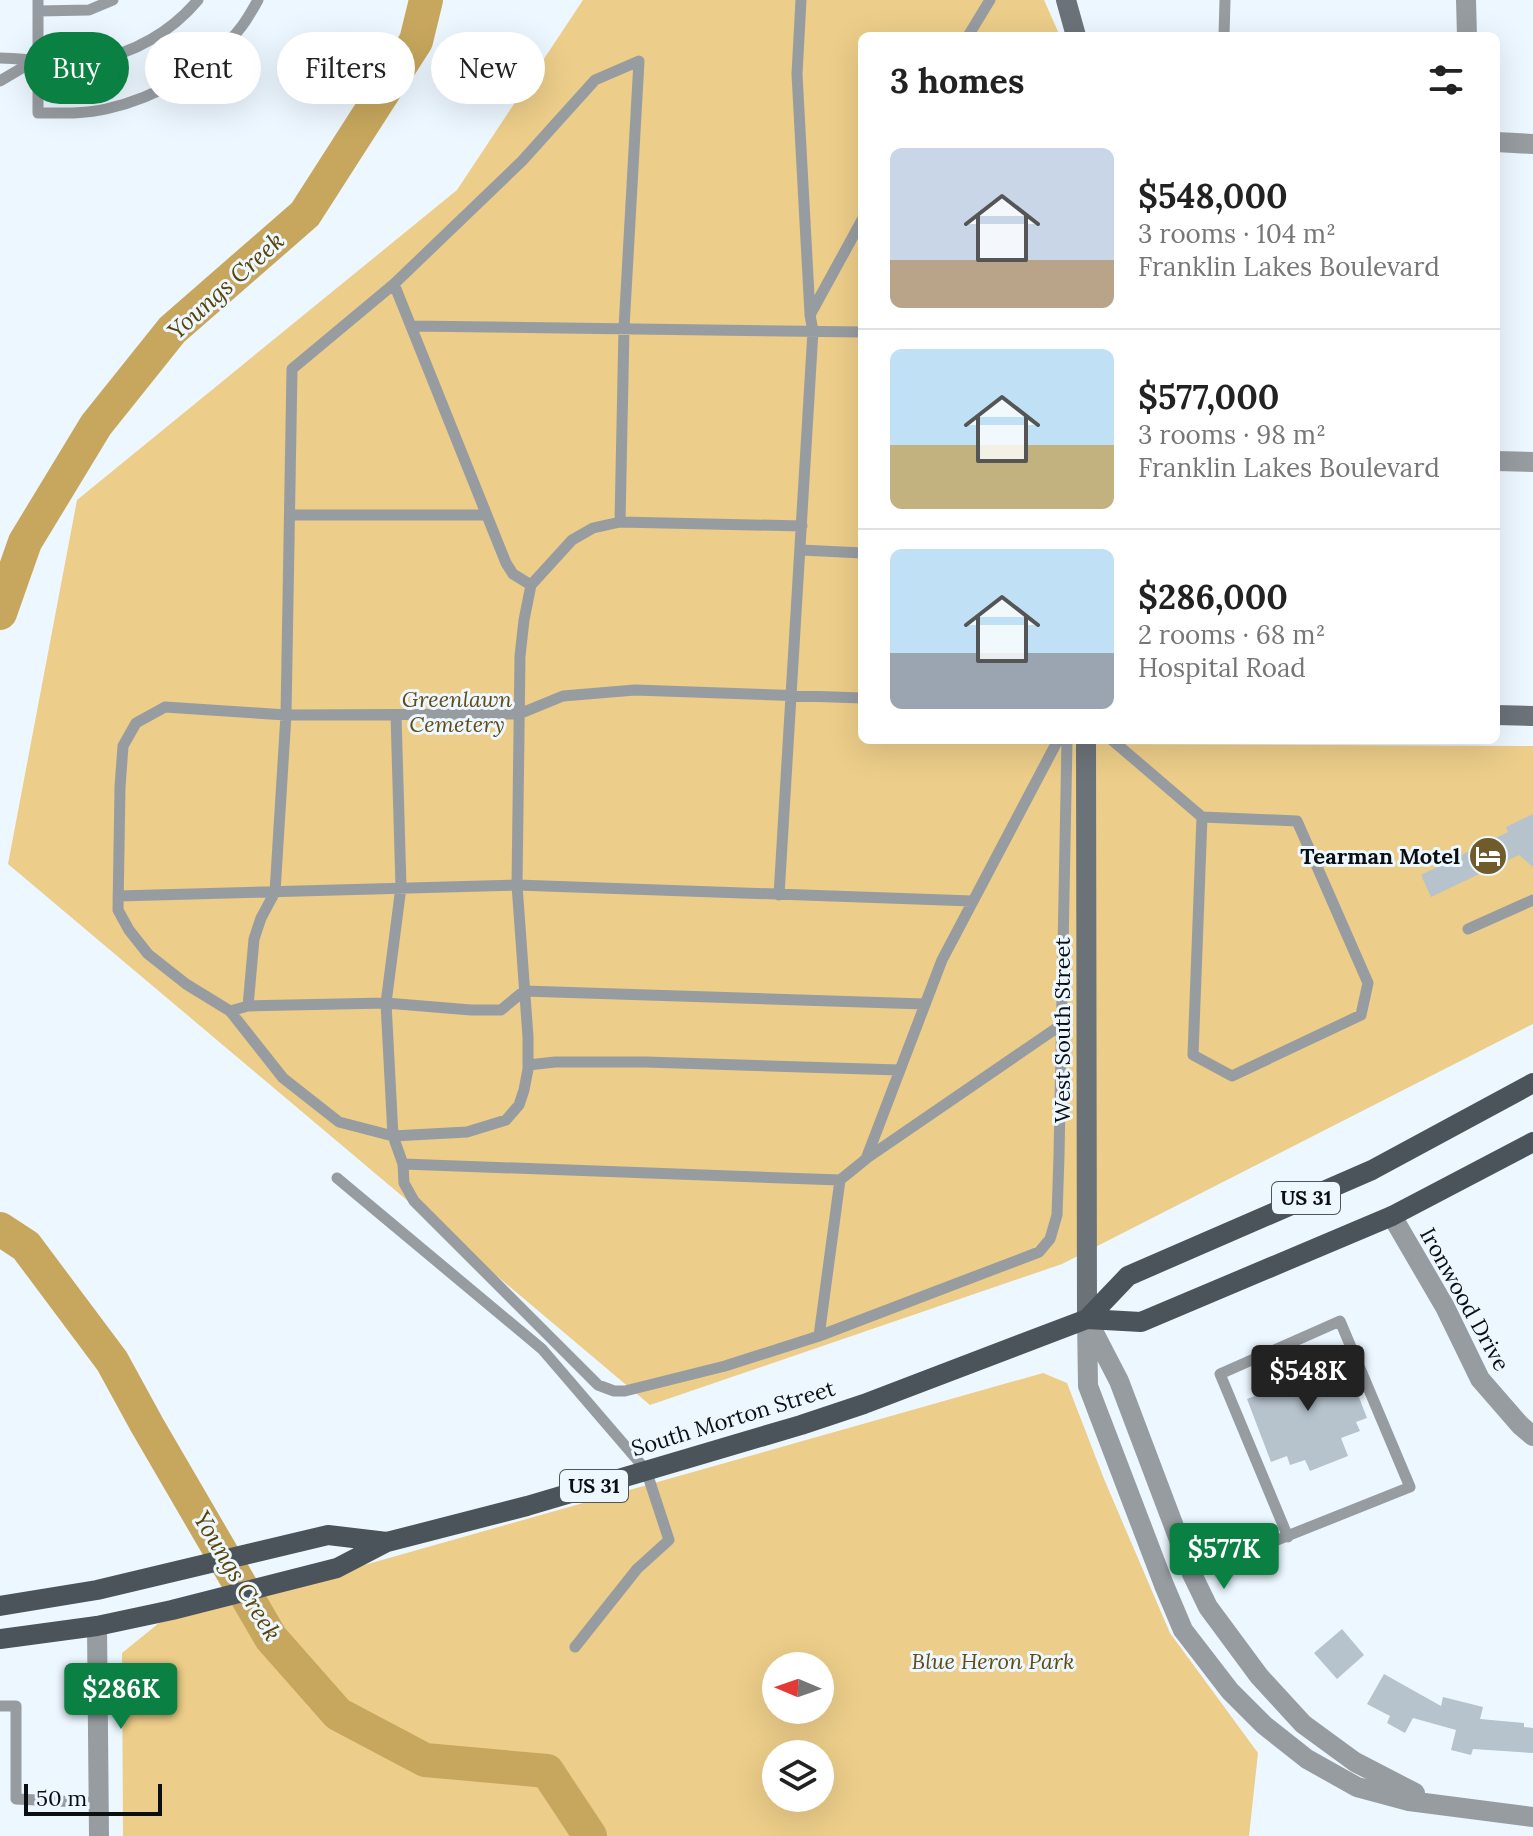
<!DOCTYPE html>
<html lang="en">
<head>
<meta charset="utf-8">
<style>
  body { margin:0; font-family:Lora,serif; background:#f2f2f2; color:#222; height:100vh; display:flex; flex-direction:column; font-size:30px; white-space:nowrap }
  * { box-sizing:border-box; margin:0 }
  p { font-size:26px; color:#767676 }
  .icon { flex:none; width:44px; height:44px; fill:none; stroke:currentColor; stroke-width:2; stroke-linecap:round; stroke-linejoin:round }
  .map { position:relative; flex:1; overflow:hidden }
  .panel { position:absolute; left:858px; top:32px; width:642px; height:712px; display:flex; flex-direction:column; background:#fff; border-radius:12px; box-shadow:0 8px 32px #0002 }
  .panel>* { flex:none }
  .guide { position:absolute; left:24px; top:32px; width:714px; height:72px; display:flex; gap:16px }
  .needle { width:52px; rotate:272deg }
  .buttons { position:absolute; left:762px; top:1652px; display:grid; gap:16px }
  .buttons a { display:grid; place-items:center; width:72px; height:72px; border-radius:50%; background:#fff; box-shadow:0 8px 32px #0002; font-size:40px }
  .scale { position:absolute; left:24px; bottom:20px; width:138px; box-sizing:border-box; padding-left:8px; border:4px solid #0b0f12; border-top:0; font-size:22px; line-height:28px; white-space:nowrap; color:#0b0f12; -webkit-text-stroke:6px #edf7ff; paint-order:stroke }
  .price { position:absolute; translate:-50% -68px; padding:0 18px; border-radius:8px; background:#0b8043; color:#fff; font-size:26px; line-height:52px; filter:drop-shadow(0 2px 4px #0008) }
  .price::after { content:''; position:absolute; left:50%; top:48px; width:24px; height:18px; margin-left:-12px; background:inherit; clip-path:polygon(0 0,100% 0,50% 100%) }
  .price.on { background:#222; color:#fff }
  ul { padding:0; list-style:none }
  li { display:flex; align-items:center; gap:24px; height:200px; padding:0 32px }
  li+li { border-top:2px solid #e0e0e0 }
  li span { display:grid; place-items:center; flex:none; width:224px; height:160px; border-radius:12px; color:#555 }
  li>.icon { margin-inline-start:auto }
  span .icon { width:96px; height:96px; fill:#fffc; stroke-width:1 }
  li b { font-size:34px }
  h2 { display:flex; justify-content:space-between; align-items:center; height:96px; padding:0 32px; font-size:34px }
  .tag { padding:0 28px; border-radius:36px; background:#fff; box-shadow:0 8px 32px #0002; font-size:28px; line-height:72px }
  .tag.on { background:#0b8043; color:#fff }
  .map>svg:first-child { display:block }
  .green { fill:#eccd89; fill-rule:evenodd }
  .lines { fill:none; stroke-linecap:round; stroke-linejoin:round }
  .river { stroke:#c7a75d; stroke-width:34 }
  .building { fill:#b6c2cc }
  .lane { stroke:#979ca1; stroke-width:11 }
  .street { stroke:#979ca1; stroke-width:20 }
  .secondary { stroke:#6b7278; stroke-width:20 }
  .primary { stroke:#4c545b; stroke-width:20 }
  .labels { text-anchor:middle; stroke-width:6; stroke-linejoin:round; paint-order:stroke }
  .shield { fill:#edf7ff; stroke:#4f5559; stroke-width:2 }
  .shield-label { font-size:20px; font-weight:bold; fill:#0b0f12 }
  .park-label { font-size:22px; font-style:italic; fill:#634d14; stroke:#edf7ff }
  .poi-label { font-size:22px; font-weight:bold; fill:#0b0f12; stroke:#edf7ff; text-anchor:end }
  .street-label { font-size:22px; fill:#0b0f12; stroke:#edf7ff }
  .water-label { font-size:24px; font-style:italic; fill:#594305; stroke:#edf7ff }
</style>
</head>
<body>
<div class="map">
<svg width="1533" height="1836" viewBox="0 0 1533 1836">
  <rect width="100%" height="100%" fill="#edf7ff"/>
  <path class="green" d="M583 0H1044L1060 36H862V740H1076L1077 744 1533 746V1024L1062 1264 650 1405 8 864 77 500 457 190Z
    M1043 1373 1067 1383 1104 1479 1170 1633 1258 1753 1249 1836H123L122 1653 159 1623ZM776 1666H820V1710H776ZM776 1754H820V1798H776Z"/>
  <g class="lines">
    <path class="river" d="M0 613 25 542 96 425 172 330 305 214 416 41 426 0
      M0 1229 26 1246 112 1361 147 1425 271 1638 338 1714 425 1760 547 1771 590 1836"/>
  </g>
  <path class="building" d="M1533 814V867L1519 855 1431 897 1421 875 1508 832 1506 827Z
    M1329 1356 1333 1366 1345 1361 1367 1418 1356 1422 1360 1431 1341 1438 1348 1456 1310 1471 1305 1460 1290 1465 1287 1456 1271 1462 1247 1399 1259 1394 1255 1384Z
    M1342 1629 1364 1655 1337 1679 1314 1653Z
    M1384 1674 1441 1706 1443 1697 1483 1707 1480 1719 1524 1723V1727L1533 1728V1753L1473 1749 1471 1755 1451 1750 1456 1730 1413 1718 1405 1733 1387 1723 1390 1716 1367 1704Z"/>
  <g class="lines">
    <path class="lane" d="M38 0V113C61 113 84 114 106 109 156 98 211 67 242 26 248 18 253 9 258 0
      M801 0 797 74 810 314
      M38 11 89 10 113 0
      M968 36 990 0
      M1224 36 1225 0
      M0 58C31 59 62 64 93 60 134 54 172 31 198 0
      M0 81 22 68 38 61
      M394 284 506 563 513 574 531 585
      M411 326 862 332
      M290 515H486
      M620 522 802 526
      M801 550 862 553
      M862 698 635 690 563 696 519 714 286 715 165 707 136 723 123 746 120 787 118 910 129 930 148 954 186 984 230 1011 283 1078 339 1122 393 1136 403 1164 404 1183 414 1201 598 1385 614 1391H625L725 1366 819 1336 840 1180 866 1159 942 960 1058 740
      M1112 740 1202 817 1297 821 1368 983 1361 1015 1232 1076 1193 1055 1202 817
      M779 895 813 331 810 315 862 220
      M118 896 517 885 972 901
      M1468 929 1533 900
      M248 1006 254 939 261 918 275 892 286 715 292 369 394 284 522 161 595 80 639 61 624 328 620 522 593 528 572 540 531 585 524 620 520 656 517 885 528 1037V1069L524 1090 519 1105 506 1120 467 1132 393 1136 386 1003 401 887 396 715
      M230 1011 248 1006 386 1003 471 1010H501L524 991 924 1004
      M528 1065 555 1062H646L899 1070
      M867 1158 1061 1025
      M403 1164 840 1180
      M337 1178 542 1349 646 1470 669 1540 637 1569 575 1647
      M819 1336 1039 1252 1050 1239 1057 1215 1059 1156 1067 740
      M1192 1574 1410 1487 1340 1321 1220 1374 1288 1537
      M0 1706H16V1799L100 1803"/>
    <path class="street" d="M1466 0 1467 36
      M1496 142 1533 144
      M1496 461 1533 462
      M1392 1216 1445 1307 1480 1379 1520 1425 1533 1436
      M1087 1319 1088 1386 1164 1585 1183 1630 1230 1691 1264 1725 1307 1759 1357 1787 1409 1801 1533 1817
      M1089 1323 1119 1381 1192 1574 1208 1607 1259 1676 1303 1724 1355 1762 1415 1793
      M97 1626 99 1836"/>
    <path class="secondary" d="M1066 0 1076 36
      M1496 715 1533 716
      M1086 740 1087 1319"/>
    <path class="primary" d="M1087 1319 1128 1276 1372 1170 1533 1083
      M0 1606 97 1590 328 1535 387 1542
      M0 1639 97 1626 172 1610 337 1568 387 1542 527 1506 801 1425 864 1404 1087 1319 1141 1322 1392 1216 1533 1142"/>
  </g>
  <defs>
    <symbol id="hotel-disc" viewBox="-11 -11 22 22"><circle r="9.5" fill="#705b2b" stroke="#edf7ff"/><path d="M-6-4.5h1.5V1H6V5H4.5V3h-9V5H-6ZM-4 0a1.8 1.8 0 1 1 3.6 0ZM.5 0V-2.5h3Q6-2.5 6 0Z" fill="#fff"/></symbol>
  </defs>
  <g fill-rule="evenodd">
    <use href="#hotel-disc" x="1466" y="834" width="44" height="44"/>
  </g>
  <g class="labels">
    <g class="shield">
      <rect x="1272" y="1182" width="68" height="32" rx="6"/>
      <rect x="560" y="1470" width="68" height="32" rx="6"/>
    </g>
    <g class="shield-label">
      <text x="1306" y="1205">US 31</text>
      <text x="594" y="1493">US 31</text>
    </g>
    <g class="park-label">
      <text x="457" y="707">Greenlawn<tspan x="457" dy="25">Cemetery</tspan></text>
      <text x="993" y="1669">Blue Heron Park</text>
    </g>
    <g class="poi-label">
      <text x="1460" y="864">Tearman Motel</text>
    </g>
    <g class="street-label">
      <text transform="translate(1062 1030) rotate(-90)" y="8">West South Street</text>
      <text transform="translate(1465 1299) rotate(61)" y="8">Ironwood Drive</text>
      <text transform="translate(733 1418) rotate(-17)" y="8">South Morton Street</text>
    </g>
    <g class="water-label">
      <text transform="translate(226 286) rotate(-42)" y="8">Youngs Creek</text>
      <text transform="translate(237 1576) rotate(59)" y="8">Youngs Creek</text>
    </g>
  </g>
</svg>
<div class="buttons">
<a><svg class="needle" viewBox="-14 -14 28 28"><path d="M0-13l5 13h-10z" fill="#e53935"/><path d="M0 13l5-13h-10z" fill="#767676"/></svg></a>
<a><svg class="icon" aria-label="layers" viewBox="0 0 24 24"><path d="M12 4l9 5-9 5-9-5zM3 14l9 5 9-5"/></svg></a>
</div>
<div class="scale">50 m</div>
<b class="price on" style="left:1308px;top:1413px">$548K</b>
<b class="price" style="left:1224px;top:1591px">$577K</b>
<b class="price" style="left:121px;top:1731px">$286K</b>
<div class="guide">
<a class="tag on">Buy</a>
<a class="tag">Rent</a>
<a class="tag">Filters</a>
<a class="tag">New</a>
</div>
<section class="panel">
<h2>3 homes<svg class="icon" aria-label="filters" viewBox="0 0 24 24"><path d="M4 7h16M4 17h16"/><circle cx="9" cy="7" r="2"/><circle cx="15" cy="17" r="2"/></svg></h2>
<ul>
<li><span style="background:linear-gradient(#c9d6e8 70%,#b9a48a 0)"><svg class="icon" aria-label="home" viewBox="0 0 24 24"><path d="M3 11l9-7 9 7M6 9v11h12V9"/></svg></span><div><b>$548,000</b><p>3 rooms · 104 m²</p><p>Franklin Lakes Boulevard</p></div></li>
<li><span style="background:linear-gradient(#bfe0f5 60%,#c2b280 0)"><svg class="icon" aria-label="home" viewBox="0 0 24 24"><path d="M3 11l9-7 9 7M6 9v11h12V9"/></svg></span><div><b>$577,000</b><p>3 rooms · 98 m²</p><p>Franklin Lakes Boulevard</p></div></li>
<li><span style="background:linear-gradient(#bfe0f5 65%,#9aa5b1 0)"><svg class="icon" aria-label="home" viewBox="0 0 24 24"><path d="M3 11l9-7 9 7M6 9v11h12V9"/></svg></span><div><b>$286,000</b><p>2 rooms · 68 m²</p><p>Hospital Road</p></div></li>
</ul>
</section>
</div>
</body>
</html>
